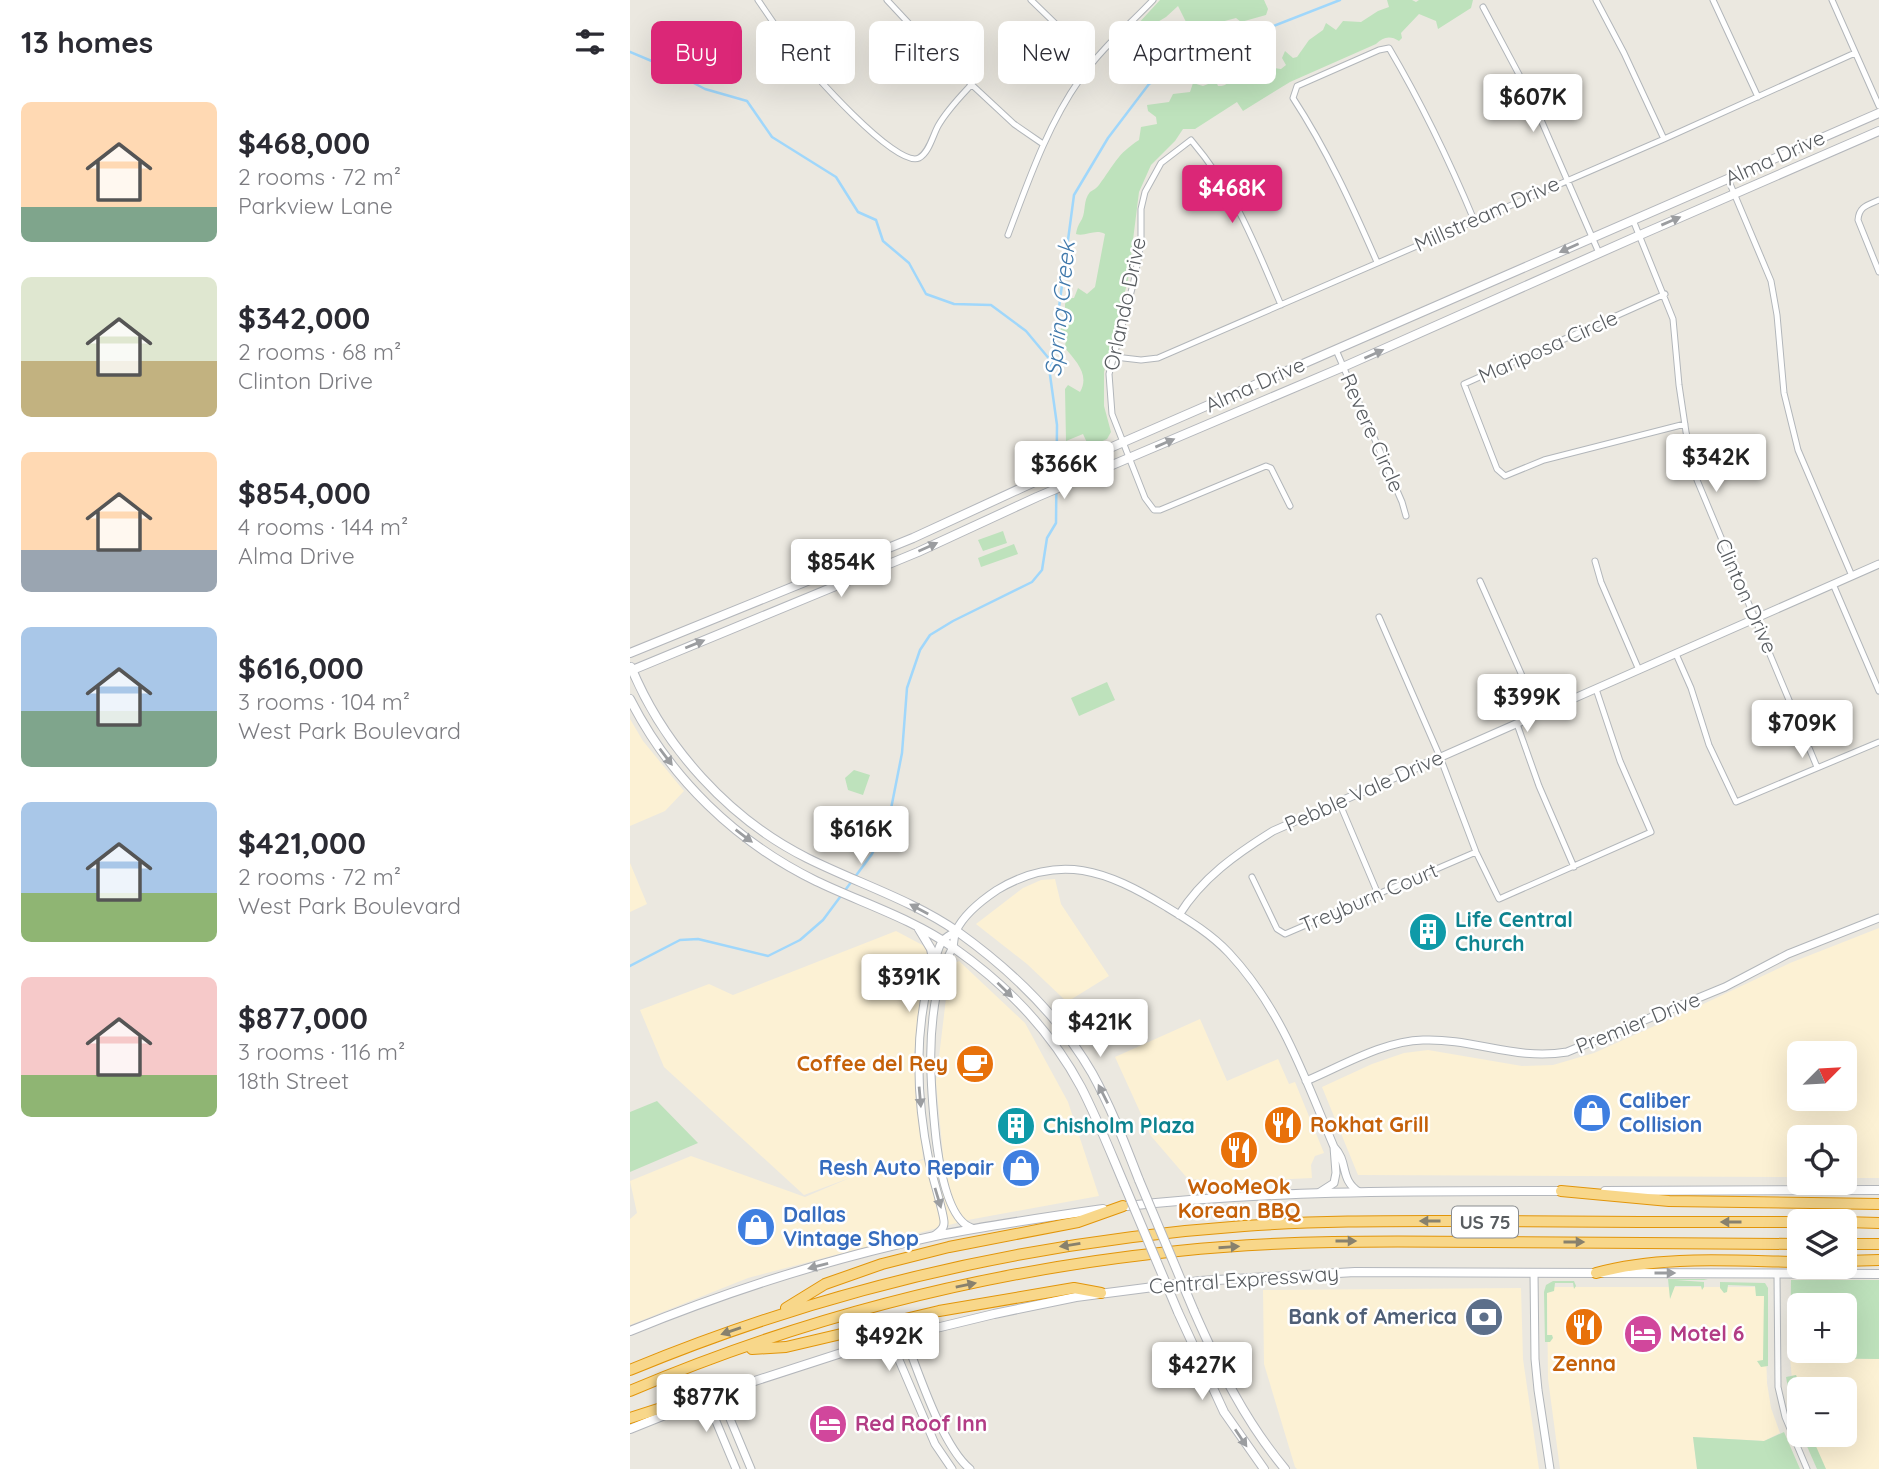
<!DOCTYPE html>
<html lang="en">
<head>
<meta charset="utf-8">
<style>
  body { margin:0; font-family:Quicksand,sans-serif; background:#f2f2f3; color:#2b2b33; height:100vh; display:flex; flex-direction:column; font-size:26px; white-space:nowrap }
  * { box-sizing:border-box; margin:0 }
  p { font-size:23px; color:#7c7c81 }
  .icon { flex:none; width:38px; height:38px; fill:none; stroke:currentColor; stroke-width:2; stroke-linecap:round; stroke-linejoin:round }
  .map { position:relative; flex:1; overflow:hidden }
  .panel { display:flex; flex-direction:column; background:#fff; width:630px }
  .panel>* { flex:none }
  .top-card { position:absolute; left:21px; top:21px; width:665px; height:63px; display:flex; gap:14px }
  .needle { width:46px; rotate:66deg }
  .tools { position:absolute; left:1157px; top:1041px; display:grid; gap:14px }
  .tools a { display:grid; place-items:center; width:70px; height:70px; border-radius:10px; background:#fff; box-shadow:0 7px 28px #0002; font-size:35px }
  .price { position:absolute; translate:-50% -60px; padding:0 16px; border-radius:7px; background:#fff; color:#222; font-size:23px; line-height:46px; filter:drop-shadow(0 2px 4px #0008) }
  .price::after { content:''; position:absolute; left:50%; top:42px; width:21px; height:16px; margin-left:-10px; background:inherit; clip-path:polygon(0 0,100% 0,50% 100%) }
  .price.current { background:#db2777; color:#fff }
  ul { padding:0; list-style:none }
  li { display:flex; align-items:center; gap:21px; height:175px; padding:0 21px }
  li span { display:grid; place-items:center; flex:none; width:196px; height:140px; border-radius:10px; color:#555 }
  li>.icon { margin-inline-start:auto }
  span .icon { width:84px; height:84px; fill:#fffc; stroke-width:1 }
  li b { font-size:30px }
  h2 { display:flex; justify-content:space-between; align-items:center; height:84px; padding:0 21px; font-size:30px }
  .chip { padding:0 24px; border-radius:10px; background:#fff; box-shadow:0 7px 28px #0002; font-size:24px; line-height:63px }
  .chip.current { background:#db2777; color:#fff }
  main { display:flex; flex:1; min-height:0 }
  .map>svg:first-child { display:block }
  .commercial { fill:#fcf1d4; fill-rule:evenodd }
  .green { fill:#bee2bc; fill-rule:evenodd }
  .lines { fill:none; stroke-linecap:round; stroke-linejoin:round }
  .stream { stroke:#a0d7fb; stroke-width:2.5 }
  .minor-casing { stroke:#b2b6ba; stroke-width:7 }
  .tertiary-casing { stroke:#b2b6ba; stroke-width:9 }
  .secondary-casing { stroke:#b4b7bc; stroke-width:10 }
  .motorway-casing { stroke:#e29509; stroke-width:12 }
  .minor { stroke:#fff; stroke-width:5 }
  .tertiary { stroke:#fff; stroke-width:7 }
  .secondary { stroke:#fff; stroke-width:8 }
  .motorway { stroke:#f8d78a; stroke-width:10 }
  .secondary-bridge-casing { stroke:#b4b7bc; stroke-width:10; stroke-linecap:butt }
  .secondary-bridge { stroke:#fff; stroke-width:8 }
  .oneway { fill:#9b9da0 }
  .oneway2 { fill:#88816d }
  .labels { text-anchor:middle; stroke-width:5; stroke-linejoin:round; paint-order:stroke }
  .shield { fill:#fff; stroke:#8a8d90; stroke-width:2 }
  .shield-label { font-size:19px; font-weight:bold; fill:#585c60 }
  .street-label { font-size:21px; fill:#585c60; stroke:#fff }
  .culture-label { font-size:21px; font-weight:bold; fill:#0d838f; stroke:#fff; text-anchor:start }
  .food-label { font-size:21px; font-weight:bold; fill:#c56008; stroke:#fff }
  .shop-label { font-size:21px; font-weight:bold; fill:#366cbe; stroke:#fff; text-anchor:start }
  .service-label { font-size:21px; font-weight:bold; fill:#4e5e75; stroke:#fff; text-anchor:end }
  .hotel-label { font-size:21px; font-weight:bold; fill:#b23c85; stroke:#fff; text-anchor:start }
  .water-label { font-size:23px; font-style:italic; fill:#3f78ab; stroke:#fff }
</style>
</head>
<body>
<main>
<section class="panel">
<h2>13 homes<svg class="icon" aria-label="filters" viewBox="0 0 24 24"><path d="M4 7h16M4 17h16"/><circle cx="9" cy="7" r="2"/><circle cx="15" cy="17" r="2"/></svg></h2>
<ul>
<li><span style="background:linear-gradient(#ffd9b3 75%,#7fa58c 0)"><svg class="icon" aria-label="home" viewBox="0 0 24 24"><path d="M3 11l9-7 9 7M6 9v11h12V9"/></svg></span><div><b>$468,000</b><p>2 rooms · 72 m²</p><p>Parkview Lane</p></div></li>
<li><span style="background:linear-gradient(#dfe7d0 60%,#c2b280 0)"><svg class="icon" aria-label="home" viewBox="0 0 24 24"><path d="M3 11l9-7 9 7M6 9v11h12V9"/></svg></span><div><b>$342,000</b><p>2 rooms · 68 m²</p><p>Clinton Drive</p></div></li>
<li><span style="background:linear-gradient(#ffd9b3 70%,#9aa5b1 0)"><svg class="icon" aria-label="home" viewBox="0 0 24 24"><path d="M3 11l9-7 9 7M6 9v11h12V9"/></svg></span><div><b>$854,000</b><p>4 rooms · 144 m²</p><p>Alma Drive</p></div></li>
<li><span style="background:linear-gradient(#a9c7e8 60%,#7fa58c 0)"><svg class="icon" aria-label="home" viewBox="0 0 24 24"><path d="M3 11l9-7 9 7M6 9v11h12V9"/></svg></span><div><b>$616,000</b><p>3 rooms · 104 m²</p><p>West Park Boulevard</p></div></li>
<li><span style="background:linear-gradient(#a9c7e8 65%,#8fb573 0)"><svg class="icon" aria-label="home" viewBox="0 0 24 24"><path d="M3 11l9-7 9 7M6 9v11h12V9"/></svg></span><div><b>$421,000</b><p>2 rooms · 72 m²</p><p>West Park Boulevard</p></div></li>
<li><span style="background:linear-gradient(#f6c9c9 70%,#8fb573 0)"><svg class="icon" aria-label="home" viewBox="0 0 24 24"><path d="M3 11l9-7 9 7M6 9v11h12V9"/></svg></span><div><b>$877,000</b><p>3 rooms · 116 m²</p><p>18th Street</p></div></li>
</ul>
</section>
<div class="map">
<svg width="1249" height="1469" viewBox="0 0 1249 1469">
  <rect width="100%" height="100%" fill="#ebe8e0"/>
  <path class="commercial" d="M0 719 13 741 54 791 35 811 0 826Z
    M0 863 17 904 0 912Z
    M425 879 431 904 479 976 437 1002 397 964 346 924 393 888 411 880Z
    M1249 928V1178H1215L1214 1138H1169V1177L728 1175 692 1087 742 1064 774 1053 798 1050 892 1066 923 1065 964 1053 1067 1007 1160 963ZM1169 1054H1214V1099H1169Z
    M266 931 298 948 284 1054 293 1159 257 1169 313 1155 306 1082 320 965 329 961 395 1023 438 1102 469 1196 338 1220 118 1278 0 1325V1219L7 1213 0 1181 61 1156 175 1197 222 1177 174 1195 34 1067 10 1010 79 984 103 995Z
    M570 1019 597 1081 648 1059 659 1084 665 1082 694 1153 685 1156 681 1165 682 1178 601 1182 558 1179 521 1136 485 1057Z
    M917 1287H1134L1137 1383 1141 1408 1150 1433 1134 1441 1063 1437 1067 1469H930L918 1379Z
    M891 1288 893 1359 909 1469H667L665 1467 634 1364 633 1290Z
    M1160 1358 1249 1359V1469H1194L1179 1435H1214V1390H1169V1411L1164 1400Z"/>
  <path class="green" d="M530 0H634L638 9 636 15 611 22 606 18 576 26 557 24 548 6 536 17 516 29 506 26Z
    M757 0H782L786 2 789 0H843L841 8 808 29 806 21 789 14 771 33 772 38 769 41C760 35 753 37 746 44L660 82 613 111 607 102 565 129H553L545 141 521 165 509 192 498 280 474 372V406L481 432 477 439 459 447 453 434 436 441 435 389 438 385 450 392C460 375 446 361 435 348L436 337 430 334 431 328 435 327V304L438 298H444L448 288 457 294 465 287 475 234C465 228 456 237 446 234 447 227 449 224 452 219 456 211 453 200 460 192 463 190 467 188 469 185 484 165 487 154 509 140L511 127 527 124 526 117 518 111 517 105 539 102 543 94 560 92 563 83 573 86 586 81 588 86C601 87 600 76 607 68L610 71 608 77 611 79 619 76 624 68 629 74 643 73 644 68 651 69 656 65 652 58 655 51 663 58 667 57 679 40 693 30 696 23 706 30 713 21 731 22 748 11 759 7Z
    M373 531 377 543 353 551 348 540Z
    M384 544 388 554 351 567 348 558Z
    M477 682 485 700 449 716 441 698Z
    M224 770 240 775 233 795 218 790 215 778Z
    M27 1101 68 1143 0 1172V1112Z
    M1038 1279H1074L1078 1280H1046L1074 1282V1287L1072 1290 1071 1286H1045L1040 1299Z
    M1161 1280H1249V1359L1160 1358ZM1169 1306H1214V1351H1169Z
    M944 1281 946 1286 944 1289 943 1283H925L924 1291 917 1293V1335H922L923 1338 920 1342H915L914 1292 916 1285 923 1281Z
    M1090 1282 1135 1283 1138 1288V1366L1131 1367 1127 1361 1133 1360 1134 1296H1126L1125 1286 1098 1285 1097 1292 1094 1293 1090 1288Z
    M1166 1375 1168 1380 1162 1381C1164 1399 1169 1408 1169 1427L1160 1399 1156 1377Z
    M1154 1432 1170 1469H1067L1063 1437 1134 1441Z
    M1172 1435H1181L1196 1469H1187Z"/>
  <g class="lines">
    <path class="stream" d="M0 52 24 62 75 89 117 101 142 137 206 177 228 212 246 220 253 241 279 263 296 294 324 304 361 305 396 331 421 361
      M0 966 50 940 68 939 138 956 170 940 193 920 242 854 259 819 272 753 277 688 290 650 300 635 323 621 402 582 412 570 417 538 426 523 427 425 420 375 444 195 478 138 519 84 582 50 710 0"/>
    <defs>
      <path id="minor" d="M128 0C139 16 150 33 162 48 177 67 266 169 289 158 299 153 303 135 308 126 317 110 330 97 342 84
        M257 0 299 45 384 124 413 144
        M401 0 464 61
        M966 0 994 53 1034 139
        M1083 0 1128 97
        M1202 0 1249 106
        M853 7 901 97 969 253
        M1098 179 1141 281 1147 315 1154 393 1168 450 1222 576
        M1249 200C1238 205 1229 206 1228 220L1249 272
        M1003 220 1043 319 1049 385 1056 432 1067 480 1187 767
        M378 235C398 182 417 126 450 79 470 50 499 25 523 0
        M747 262C722 205 697 150 663 98L667 86 749 50 759 48C792 104 819 160 844 220
        M1035 294 834 384 867 469 875 476 914 460 1055 424
        M651 305C624 242 606 193 561 140L531 163 515 192 511 209V243L504 281 479 374 482 414 515 498 524 510H530L636 466 641 468 660 506
        M706 350 772 502 776 516
        M485 357 511 360 528 358 1034 139 1225 53
        M965 561 971 582 1009 670
        M850 581 909 714
        M1203 584 1249 691
        M749 617 810 757 846 852 869 899 1021 832 990 761 966 689
        M1046 654 1061 688 1079 745 1106 802 1249 742
        M887 724 909 786 944 867
        M709 802 748 894
        M622 877 647 929 655 934 846 852
        M1147 1274 1148 1387 1155 1417 1177 1469"/>
      <path id="tertiary" d="M549 915C572 878 606 854 643 831L1249 564
        M676 1081C712 1066 753 1041 793 1040 843 1038 886 1061 937 1052L1095 987 1158 954 1249 918
        M690 1192 704 1183 706 1173 704 1147
        M342 1228C317 1220 309 1163 306 1139 300 1083 296 1026 312 971 315 962 319 955 323 947 324 942 324 936 326 931 334 914 352 900 367 890 430 852 477 871 535 906 558 920 580 933 599 953 652 1010 674 1076 704 1147 719 1162 709 1179 729 1192
        M305 1235C309 1232 314 1229 314 1223 315 1216 301 1173 299 1161 286 1097 283 1023 305 960 307 954 309 945 313 940 316 937 322 934 326 931
        M904 1273 905 1359 908 1390 920 1469
        M274 1335C288 1371 312 1446 340 1469
        M260 1339 305 1444 322 1469
        M106 1469 80 1407 82 1395 93 1402 121 1469"/>
      <path id="secondary" d="M0 653 283 538 450 461 1249 113
        M1 667C34 747 99 819 177 858 227 883 282 900 328 932 381 970 429 1016 462 1073 481 1107 495 1144 509 1180
        M0 671 288 552 407 497 713 367 1010 235 1249 131
        M0 699C40 778 106 842 186 881 232 903 281 918 324 948 375 984 421 1031 451 1087 467 1118 480 1151 494 1184
        M289 929 301 949 304 963
        M975 1191 1249 1190
        M497 1206C642 1190 788 1191 935 1191
        M564 1311C589 1368 615 1421 655 1469
        M548 1312 594 1412 634 1469
        M0 1331C98 1291 201 1258 305 1236 361 1225 417 1217 473 1209
        M97 1390 236 1345 364 1314 446 1297 570 1281 725 1272 1249 1274
        M0 1429 72 1400"/>
      <path id="motorway" d="M931 1191 1039 1201 1249 1204
        M1214 1222 1249 1223
        M1214 1244H1249
        M1214 1261 1249 1260
        M966 1273C1031 1255 1103 1261 1169 1262
        M156 1308 195 1284 252 1264 319 1247 448 1222 493 1206
        M122 1349 156 1347 309 1311 444 1288 471 1293
        M0 1370C195 1289 403 1241 614 1226 693 1220 773 1221 852 1221 958 1222 1063 1222 1169 1222
        M0 1391C174 1317 360 1270 548 1251 651 1240 755 1241 858 1242 962 1243 1065 1243 1169 1244
        M0 1418 81 1392 100 1389"/>
    </defs>
    <use href="#minor" class="minor-casing"/>
    <use href="#tertiary" class="tertiary-casing"/>
    <use href="#secondary" class="secondary-casing"/>
    <use href="#motorway" class="motorway-casing"/>
    <use href="#minor" class="minor"/>
    <use href="#tertiary" class="tertiary"/>
    <use href="#secondary" class="secondary"/>
    <use href="#motorway" class="motorway"/>
    <defs>
      <path id="secondary-bridge" d="M509 1180 564 1311
        M494 1184 548 1312"/>
    </defs>
    <use href="#secondary-bridge" class="secondary-bridge-casing"/>
    <use href="#secondary-bridge" class="secondary-bridge"/>
  </g>
  <defs><path id="oneway-solid" d="M-6-.8H1V-3.2L6.5 0L1 3.2V.8H-6Z" transform="scale(1.75)"/></defs>
  <g class="oneway">
    <use href="#oneway-solid" transform="translate(1041 221) rotate(-23)"/>
    <use href="#oneway-solid" transform="translate(939 248) rotate(156)"/>
    <use href="#oneway-solid" transform="translate(744 354) rotate(-24)"/>
    <use href="#oneway-solid" transform="translate(535 443) rotate(-23)"/>
    <use href="#oneway-solid" transform="translate(298 547) rotate(-24)"/>
    <use href="#oneway-solid" transform="translate(65 644) rotate(-22)"/>
    <use href="#oneway-solid" transform="translate(36 757) rotate(53)"/>
    <use href="#oneway-solid" transform="translate(114 836) rotate(37)"/>
    <use href="#oneway-solid" transform="translate(289 909) rotate(-152)"/>
    <use href="#oneway-solid" transform="translate(375 990) rotate(44)"/>
    <use href="#oneway-solid" transform="translate(473 1094) rotate(-117)"/>
    <use href="#oneway-solid" transform="translate(290 1097) rotate(85)"/>
    <use href="#oneway-solid" transform="translate(308 1198) rotate(73)"/>
    <use href="#oneway-solid" transform="translate(188 1266) rotate(165)"/>
    <use href="#oneway-solid" transform="translate(1035 1273)"/>
    <use href="#oneway-solid" transform="translate(611 1438) rotate(56)"/>
  </g>
  <g class="oneway2">
    <use href="#oneway-solid" transform="translate(800 1221) rotate(-180)"/>
    <use href="#oneway-solid" transform="translate(1101 1222) rotate(-180)"/>
    <use href="#oneway-solid" transform="translate(716 1241)"/>
    <use href="#oneway-solid" transform="translate(944 1242)"/>
    <use href="#oneway-solid" transform="translate(440 1245) rotate(171)"/>
    <use href="#oneway-solid" transform="translate(599 1247) rotate(-4)"/>
    <use href="#oneway-solid" transform="translate(336 1285) rotate(-12)"/>
    <use href="#oneway-solid" transform="translate(101 1331) rotate(161)"/>
  </g>
  <defs>
    <symbol id="building-disc" viewBox="-11 -11 22 22"><circle r="9.5" fill="#0f9aa8" stroke="#fff"/><path d="M-4-6H4V6H1V3H-1V6H-4ZM-2.5-4.3h1.7v1.8h-1.7ZM.8-4.3h1.7v1.8H.8ZM-2.5-1h1.7V.8h-1.7ZM.8-1h1.7V.8H.8Z" fill="#fff"/></symbol>
    <symbol id="cafe-disc" viewBox="-11 -11 22 22"><circle r="9.5" fill="#e8710a" stroke="#fff"/><path d="M-5.5-4.5H6V0H3Q3 3.5 0 3.5H-2.5Q-5.5 3.5-5.5 0ZM3-3.2v2h1.7v-2ZM-6 4.5H4V6H-6Z" fill="#fff"/></symbol>
    <symbol id="shop-disc" viewBox="-11 -11 22 22"><circle r="9.5" fill="#3f7fe0" stroke="#fff"/><path d="M-5-2.5h2.3a2.7 3.5 0 0 1 5.4 0H5L5.5 6h-11ZM-1.5-2.5h3a1.5 2.3 0 0 0-3 0Z" fill="#fff"/></symbol>
    <symbol id="restaurant-disc" viewBox="-11 -11 22 22"><circle r="9.5" fill="#e8710a" stroke="#fff"/><path d="M-5-6h1v4h1v-4h1v4h1v-4h1v5L-1.5 .5V6h-2V.5L-5-1ZM5-6V6H3V1.5H1.5Q1.5-4 5-6Z" fill="#fff"/></symbol>
    <symbol id="bank-disc" viewBox="-11 -11 22 22"><circle r="9.5" fill="#5c6f8a" stroke="#fff"/><path d="M-6-4H6V4H-6ZM0-2.3a2.3 2.3 0 1 0 0 4.6a2.3 2.3 0 1 0 0-4.6Z" fill="#fff"/></symbol>
    <symbol id="hotel-disc" viewBox="-11 -11 22 22"><circle r="9.5" fill="#d1479c" stroke="#fff"/><path d="M-6-4.5h1.5V1H6V5H4.5V3h-9V5H-6ZM-4 0a1.8 1.8 0 1 1 3.6 0ZM.5 0V-2.5h3Q6-2.5 6 0Z" fill="#fff"/></symbol>
  </defs>
  <g fill-rule="evenodd">
    <use href="#building-disc" x="776" y="910" width="44" height="44"/>
    <use href="#cafe-disc" x="323" y="1042" width="44" height="44"/>
    <use href="#shop-disc" x="940" y="1091" width="44" height="44"/>
    <use href="#restaurant-disc" x="631" y="1103" width="44" height="44"/>
    <use href="#building-disc" x="364" y="1104" width="44" height="44"/>
    <use href="#restaurant-disc" x="587" y="1128" width="44" height="44"/>
    <use href="#shop-disc" x="369" y="1146" width="44" height="44"/>
    <use href="#shop-disc" x="104" y="1205" width="44" height="44"/>
    <use href="#bank-disc" x="832" y="1295" width="44" height="44"/>
    <use href="#restaurant-disc" x="932" y="1305" width="44" height="44"/>
    <use href="#hotel-disc" x="991" y="1312" width="44" height="44"/>
    <use href="#hotel-disc" x="176" y="1402" width="44" height="44"/>
  </g>
  <g class="labels">
    <rect class="shield" x="822" y="1206.5" width="66" height="31" rx="5"/>
    <g class="shield-label">
      <text x="855" y="1229">US 75</text>
    </g>
    <g class="street-label">
      <text transform="translate(1145 158) rotate(-24)" y="7">Alma Drive</text>
      <text transform="translate(857 214) rotate(-24)" y="7">Millstream Drive</text>
      <text transform="translate(495 304) rotate(-78)" y="7">Orlando Drive</text>
      <text transform="translate(918 347) rotate(-24)" y="7">Mariposa Circle</text>
      <text transform="translate(625 385) rotate(-24)" y="7">Alma Drive</text>
      <text transform="translate(742 433) rotate(66)" y="7">Revere Circle</text>
      <text transform="translate(1116 596) rotate(66)" y="7">Clinton Drive</text>
      <text transform="translate(734 791) rotate(-24)" y="7">Pebble Vale Drive</text>
      <text transform="translate(739 898) rotate(-23)" y="7">Treyburn Court</text>
      <text transform="translate(1008 1023) rotate(-22)" y="7">Premier Drive</text>
      <text transform="translate(614 1280) rotate(-4)" y="7">Central Expressway</text>
    </g>
    <g class="culture-label">
      <text x="825" y="927">Life Central<tspan x="825" dy="24">Church</tspan></text>
      <text x="413" y="1133">Chisholm Plaza</text>
    </g>
    <g class="food-label">
      <text x="318" y="1071" text-anchor="end">Coffee del Rey</text>
      <text x="680" y="1132" text-anchor="start">Rokhat Grill</text>
      <text x="609" y="1194">WooMeOk<tspan x="609" dy="24">Korean BBQ</tspan></text>
      <text x="954" y="1371">Zenna</text>
    </g>
    <g class="shop-label">
      <text x="989" y="1108">Caliber<tspan x="989" dy="24">Collision</tspan></text>
      <text x="364" y="1175" text-anchor="end">Resh Auto Repair</text>
      <text x="153" y="1222">Dallas<tspan x="153" dy="24">Vintage Shop</tspan></text>
    </g>
    <g class="service-label">
      <text x="827" y="1324">Bank of America</text>
    </g>
    <g class="hotel-label">
      <text x="1040" y="1341">Motel 6</text>
      <text x="225" y="1431">Red Roof Inn</text>
    </g>
    <g class="water-label">
      <text transform="translate(430 309) rotate(-84)" y="8">Spring Creek</text>
    </g>
  </g>
</svg>
<div class="tools">
<a><svg class="needle" viewBox="-14 -14 28 28"><path d="M0-13l5 13h-10z" fill="#e53935"/><path d="M0 13l5-13h-10z" fill="#7c7c81"/></svg></a>
<a><svg class="icon" aria-label="locate" viewBox="0 0 24 24"><circle cx="12" cy="12" r="6"/><path d="M12 2v4M12 18v4M2 12h4M18 12h4"/></svg></a>
<a><svg class="icon" aria-label="layers" viewBox="0 0 24 24"><path d="M12 4l9 5-9 5-9-5zM3 14l9 5 9-5"/></svg></a>
<a>+</a>
<a>−</a>
</div>
<b class="price" style="left:903px;top:134px">$607K</b>
<b class="price current" style="left:602px;top:225px">$468K</b>
<b class="price" style="left:1086px;top:494px">$342K</b>
<b class="price" style="left:434px;top:501px">$366K</b>
<b class="price" style="left:211px;top:599px">$854K</b>
<b class="price" style="left:897px;top:734px">$399K</b>
<b class="price" style="left:1172px;top:760px">$709K</b>
<b class="price" style="left:231px;top:866px">$616K</b>
<b class="price" style="left:279px;top:1014px">$391K</b>
<b class="price" style="left:470px;top:1059px">$421K</b>
<b class="price" style="left:259px;top:1373px">$492K</b>
<b class="price" style="left:572px;top:1402px">$427K</b>
<b class="price" style="left:76px;top:1434px">$877K</b>
<div class="top-card">
<a class="chip current">Buy</a>
<a class="chip">Rent</a>
<a class="chip">Filters</a>
<a class="chip">New</a>
<a class="chip">Apartment</a>
</div>
</div>
</main>
</body>
</html>
